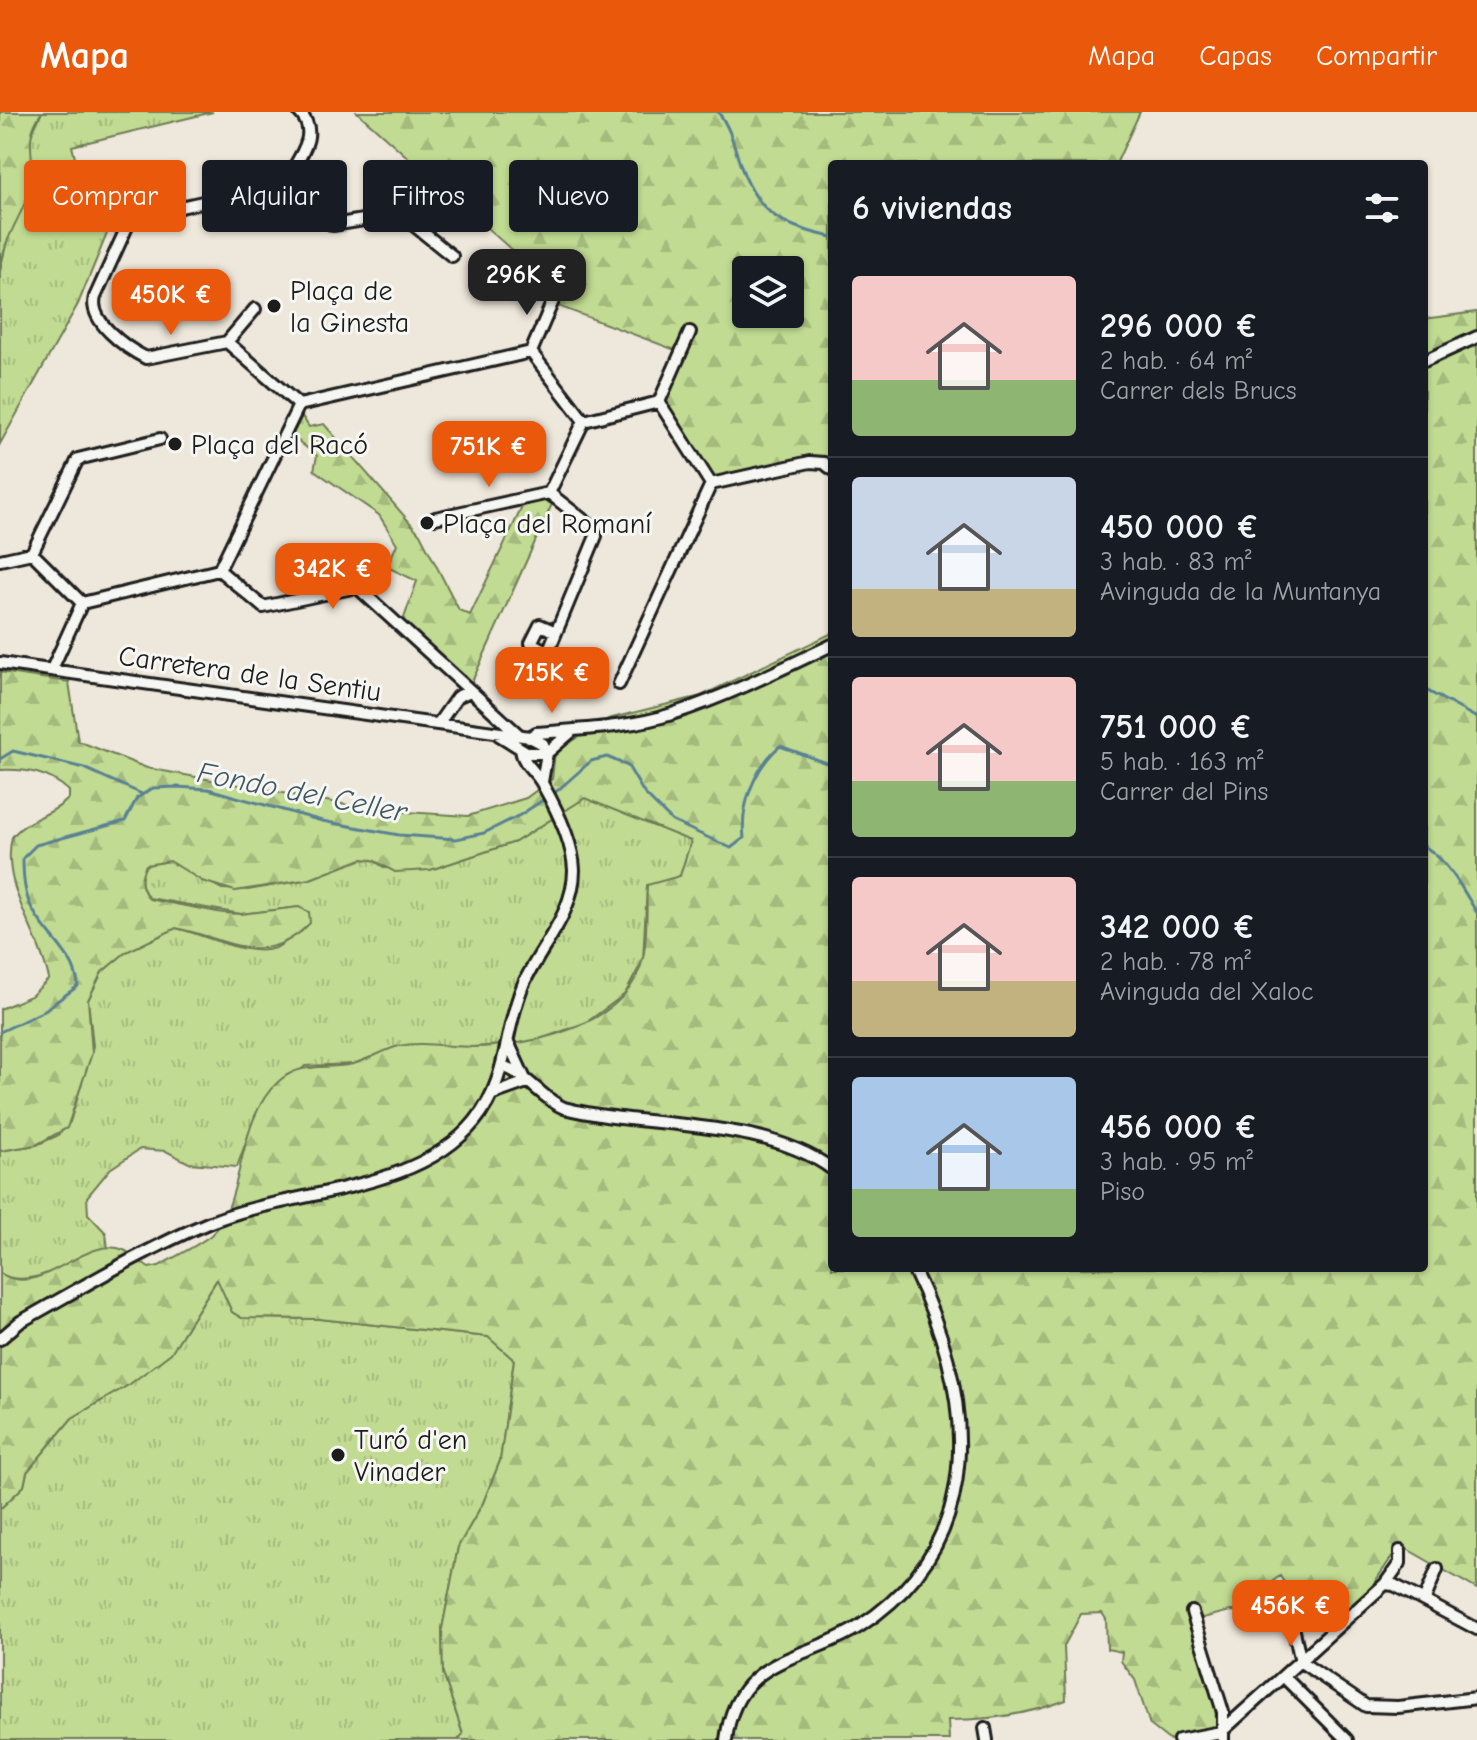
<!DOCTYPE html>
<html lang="es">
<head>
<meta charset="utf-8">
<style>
  body { margin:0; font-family:"Comic Neue",sans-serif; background:#20242c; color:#f1f3f6; height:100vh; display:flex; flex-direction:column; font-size:30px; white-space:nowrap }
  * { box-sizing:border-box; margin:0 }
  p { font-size:26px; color:#9ea1a6 }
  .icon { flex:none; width:44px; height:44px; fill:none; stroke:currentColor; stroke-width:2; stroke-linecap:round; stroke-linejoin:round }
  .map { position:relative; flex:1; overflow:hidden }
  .panel { position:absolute; left:828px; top:48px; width:600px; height:1112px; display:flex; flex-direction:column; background:#171b24; border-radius:8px; box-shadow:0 2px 6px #0004 }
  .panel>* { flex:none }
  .hud { position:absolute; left:24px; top:48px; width:684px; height:72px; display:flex; gap:16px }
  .fabs { position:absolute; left:732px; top:144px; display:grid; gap:16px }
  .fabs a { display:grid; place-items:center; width:72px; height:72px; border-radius:8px; background:#171b24; box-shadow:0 2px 6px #0004; font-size:40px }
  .price { position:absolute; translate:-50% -68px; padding:0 18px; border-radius:16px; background:#ea580c; color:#fff; font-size:26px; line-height:52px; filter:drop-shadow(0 2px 4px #0008) }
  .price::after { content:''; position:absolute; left:50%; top:48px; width:24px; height:18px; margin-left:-12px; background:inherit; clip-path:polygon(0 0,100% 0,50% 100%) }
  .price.active { background:#222; color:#fff }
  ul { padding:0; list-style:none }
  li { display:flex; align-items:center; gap:24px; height:200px; padding:0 24px }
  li+li { border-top:2px solid #363941 }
  li span { display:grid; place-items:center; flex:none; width:224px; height:160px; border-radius:8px; color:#555 }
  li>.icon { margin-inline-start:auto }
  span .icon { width:96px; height:96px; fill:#fffc; stroke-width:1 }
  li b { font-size:34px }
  h2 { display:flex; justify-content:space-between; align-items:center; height:96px; padding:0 24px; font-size:34px }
  .tag { padding:0 28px; border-radius:8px; background:#171b24; box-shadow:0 2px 6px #0004; font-size:28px; line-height:72px }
  .tag.active { background:#ea580c; color:#fff }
  header { display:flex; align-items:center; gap:48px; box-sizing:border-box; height:112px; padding:0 40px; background:#ea580c; color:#fff }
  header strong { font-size:38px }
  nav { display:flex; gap:44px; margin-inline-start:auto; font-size:28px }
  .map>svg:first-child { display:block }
  .grass { fill:url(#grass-tufts); stroke:#6e7c57; stroke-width:2 }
  .forest { fill:url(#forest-firs); stroke:#6e7c57; stroke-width:2; fill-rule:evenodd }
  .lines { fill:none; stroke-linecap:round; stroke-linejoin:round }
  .stream { stroke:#598193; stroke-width:3 }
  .street-casing { stroke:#1c1c1c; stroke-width:16 }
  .street { stroke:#f6f6f2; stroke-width:10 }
  .poi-dot { fill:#1c1c1c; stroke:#f6f6f2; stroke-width:3 }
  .labels { text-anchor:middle; stroke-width:6; stroke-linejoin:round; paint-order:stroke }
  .poi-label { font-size:28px; fill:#1c1c1c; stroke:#f6f6f2; text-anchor:start }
  .street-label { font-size:28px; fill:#1c1c1c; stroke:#f6f6f2 }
  .water-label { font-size:30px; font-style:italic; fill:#405762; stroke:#f6f6f2 }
</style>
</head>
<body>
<header>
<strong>Mapa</strong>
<nav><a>Mapa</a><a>Capas</a><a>Compartir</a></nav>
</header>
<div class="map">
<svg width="1477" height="1628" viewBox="0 0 1477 1628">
  <defs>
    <pattern id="grass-tufts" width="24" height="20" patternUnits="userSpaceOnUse" patternTransform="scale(2)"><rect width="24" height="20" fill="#c1db92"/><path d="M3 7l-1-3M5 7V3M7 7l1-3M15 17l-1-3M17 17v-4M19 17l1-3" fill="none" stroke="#a5bb7d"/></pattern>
    <pattern id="forest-firs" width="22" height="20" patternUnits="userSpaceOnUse" patternTransform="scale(2)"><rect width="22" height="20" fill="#c1db92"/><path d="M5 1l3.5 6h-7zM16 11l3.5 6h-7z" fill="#a5bb7d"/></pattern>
  </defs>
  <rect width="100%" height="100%" fill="#eee7db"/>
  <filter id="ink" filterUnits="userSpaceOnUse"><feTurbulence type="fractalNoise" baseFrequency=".0125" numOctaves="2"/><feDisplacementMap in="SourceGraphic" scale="16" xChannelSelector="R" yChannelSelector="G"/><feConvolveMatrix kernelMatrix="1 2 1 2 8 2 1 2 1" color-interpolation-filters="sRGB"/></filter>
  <g filter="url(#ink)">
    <path class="grass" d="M42 0H213L72 34 82 74 113 107 78 192 0 332V159L10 115 30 77 29 28Z
      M585 686 691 729 680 764 647 774 643 848 625 882 587 910 530 931 473 935 401 934 353 952 305 954 255 1004 237 1055 189 1051 166 1039 140 1037 110 1057 87 1085 88 1102 106 1121 108 1137C76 1144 30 1181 0 1161V1039L36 1033 57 1024 70 1010 93 934 88 888 102 860 126 840 176 816C203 822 250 846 275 836 284 832 292 824 302 819L299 795 241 802 149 786C140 775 139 766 146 753L170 749 222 777 248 778 310 767 362 747 373 748 385 756 430 758 515 730Z
      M218 1166 232 1200 242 1206 319 1207 489 1225 514 1248 500 1349 483 1391 458 1435 442 1517 443 1561 463 1623 458 1628H0V1397L24 1374 27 1360 72 1306 130 1272 179 1228Z"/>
    <path class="forest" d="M0 0H42C20 29 39 48 30 78 20 108 5 122 0 159Z
      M357 0H1140L1116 52H832V347L712 365 665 294 686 242 558 194 561 182ZM746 158H790V202H746Z
      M1477 200V1477L1400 1433 1363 1487 1341 1507 1302 1499 1280 1464 1273 1469 1287 1502 1230 1499 1203 1506 1186 1499 1214 1585 1217 1616 1169 1628 1150 1613 1135 1568 1121 1549 1122 1540 1107 1537 1106 1507 1102 1501 1081 1502 1064 1534 1066 1588C1028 1603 989 1608 948 1608L949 1628H458L463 1622 443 1561 442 1517 458 1435 483 1391 500 1349 514 1248 488 1225 319 1207 242 1206 232 1200 217 1167 171 1241 130 1272 72 1306 27 1360 24 1374 0 1397V1161C41 1189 84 1121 124 1138 132 1142 141 1151 149 1156L159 1154C175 1144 196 1135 211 1123 245 1093 235 1007 279 969 302 949 326 958 353 952 369 948 383 938 399 934 421 929 449 935 472 935 530 934 628 915 643 846 648 823 646 797 647 773L680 764 691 729 585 686 515 730 430 758 395 760 373 748 362 747 310 767 235 779 202 769 170 749 146 753C139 766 140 775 149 787L223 801 241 802 299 795 309 800 310 811C264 858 230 827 176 816L126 840 102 860 88 888 92 941 67 1016 36 1033 0 1039V897L31 884 49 867C40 820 0 775 12 725 27 706 54 703 69 686V679C49 660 26 657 0 658V560L69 570 78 629 147 656 375 698 468 704 526 686 552 667 555 640 608 607 701 584 832 521V1156H1424V207Z
      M302 304 309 315 324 312 420 422 459 498 470 503 523 393 542 388 552 392 471 572 403 509 417 469 387 455 397 432 379 403 314 358 317 344 292 324Z"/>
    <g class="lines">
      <path class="stream" d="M718 0C729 14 733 29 738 46 755 99 778 114 832 125
        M1424 577 1477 606
        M0 647 13 639 84 656 142 682
        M1424 734C1449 750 1462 776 1477 801
        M0 920 42 900 78 874C76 844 49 826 34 800 24 784 23 764 23 746L36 733 125 709 137 686 153 676 177 675 208 677 322 709 399 723 456 727 484 721 520 703 557 679 591 649 607 645 628 654 644 681 672 709 731 736 744 726C740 693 755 655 780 634L832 653"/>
      <defs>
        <path id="street" d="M85 65 131 106
          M284 72 333 113 400 102 452 144
          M284 72C297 48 322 22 299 0
          M131 106 95 185C88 209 126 236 146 246L227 230 299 293
          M131 106 284 72
          M227 230 255 197
          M531 240 584 309 659 290 711 372 810 350 824 351 832 357
          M531 240 555 184
          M1424 249 1477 225
          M659 290 690 220
          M549 381 591 414 596 424 548 540 531 531 540 513 554 519
          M549 381 584 309
          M435 406 549 381
          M32 441 82 491
          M0 448 32 441 78 347 160 327
          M219 458 299 293 531 240
          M219 458 263 495 357 475 519 623
          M357 475 373 448
          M0 551 530 625 543 632 547 641
          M52 557 82 491 219 458
          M619 572 711 372
          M438 612 457 585 470 579
          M499 623 528 641H547
          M529 626 536 621C581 617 629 616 672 602 727 584 780 558 832 533
          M542 670 547 641 571 620
          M509 932 524 965
          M502 954C526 961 541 986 564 996 645 1017 761 1005 832 1057
          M493 982 527 970
          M0 1227 20 1210C81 1176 143 1138 208 1111 291 1077 416 1082 475 1009 508 969 504 918 523 873 540 835 574 802 574 758 573 731 556 696 543 673 537 660 523 653 521 638
          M1385 1472 1394 1473 1477 1517
          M1286 1484 1301 1550 1366 1594 1398 1595 1477 1586
          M1424 1489 1437 1457
          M1192 1500 1223 1600V1628
          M1285 1566 1347 1628
          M985 1616 987 1628
          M1221 1620 1385 1472 1400 1451V1439
          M726 1628C736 1543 804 1550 860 1514 992 1428 973 1280 913 1156
          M1179 1628 1221 1620"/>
      </defs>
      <use href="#street" class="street-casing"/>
      <use href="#street" class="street"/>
    </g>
  </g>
  <g class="poi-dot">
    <circle cx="274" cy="194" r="8"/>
    <circle cx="175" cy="332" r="8"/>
    <circle cx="427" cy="411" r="8"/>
    <circle cx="338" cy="1343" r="8"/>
  </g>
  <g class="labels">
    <g class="poi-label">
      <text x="290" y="188">Plaça de<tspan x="290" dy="32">la Ginesta</tspan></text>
      <text x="191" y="342">Plaça del Racó</text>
      <text x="443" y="421">Plaça del Romaní</text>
      <text x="354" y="1337">Turó d'en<tspan x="354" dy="32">Vinader</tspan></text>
    </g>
    <g class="street-label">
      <text transform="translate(250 561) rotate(8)" y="10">Carretera de la Sentiu</text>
    </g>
    <g class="water-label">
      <text transform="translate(302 680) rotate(11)" y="10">Fondo del Celler</text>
    </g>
  </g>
</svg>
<div class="fabs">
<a><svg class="icon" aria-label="layers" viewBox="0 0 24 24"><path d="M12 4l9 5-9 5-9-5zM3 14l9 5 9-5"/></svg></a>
</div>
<b class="price active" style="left:527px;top:205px">296K €</b>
<b class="price" style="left:171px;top:225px">450K €</b>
<b class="price" style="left:489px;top:377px">751K €</b>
<b class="price" style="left:333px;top:499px">342K €</b>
<b class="price" style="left:552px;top:603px">715K €</b>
<b class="price" style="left:1291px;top:1536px">456K €</b>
<div class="hud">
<a class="tag active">Comprar</a>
<a class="tag">Alquilar</a>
<a class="tag">Filtros</a>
<a class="tag">Nuevo</a>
</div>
<section class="panel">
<h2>6 viviendas<svg class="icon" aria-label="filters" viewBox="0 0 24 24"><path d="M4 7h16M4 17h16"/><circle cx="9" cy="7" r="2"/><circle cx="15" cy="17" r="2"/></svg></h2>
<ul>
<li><span style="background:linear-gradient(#f6c9c9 65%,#8fb573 0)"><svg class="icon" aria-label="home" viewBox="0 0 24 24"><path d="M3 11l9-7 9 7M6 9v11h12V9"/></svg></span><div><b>296 000 €</b><p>2 hab. · 64 m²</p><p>Carrer dels Brucs</p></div></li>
<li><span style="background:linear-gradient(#c9d6e8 70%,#c2b280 0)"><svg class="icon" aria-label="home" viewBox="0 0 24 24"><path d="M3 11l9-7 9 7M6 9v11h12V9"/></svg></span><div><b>450 000 €</b><p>3 hab. · 83 m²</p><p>Avinguda de la Muntanya</p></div></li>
<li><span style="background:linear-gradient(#f6c9c9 65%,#8fb573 0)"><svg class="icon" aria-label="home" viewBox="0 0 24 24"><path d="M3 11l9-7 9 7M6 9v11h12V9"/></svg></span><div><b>751 000 €</b><p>5 hab. · 163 m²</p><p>Carrer del Pins</p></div></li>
<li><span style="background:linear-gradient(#f6c9c9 65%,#c2b280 0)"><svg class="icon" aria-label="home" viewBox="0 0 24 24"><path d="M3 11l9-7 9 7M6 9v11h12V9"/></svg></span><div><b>342 000 €</b><p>2 hab. · 78 m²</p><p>Avinguda del Xaloc</p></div></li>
<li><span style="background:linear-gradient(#a9c7e8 70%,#8fb573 0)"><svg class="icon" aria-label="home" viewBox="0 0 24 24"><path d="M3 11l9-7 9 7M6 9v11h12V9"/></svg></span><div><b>456 000 €</b><p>3 hab. · 95 m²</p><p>Piso</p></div></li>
</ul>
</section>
</div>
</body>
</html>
